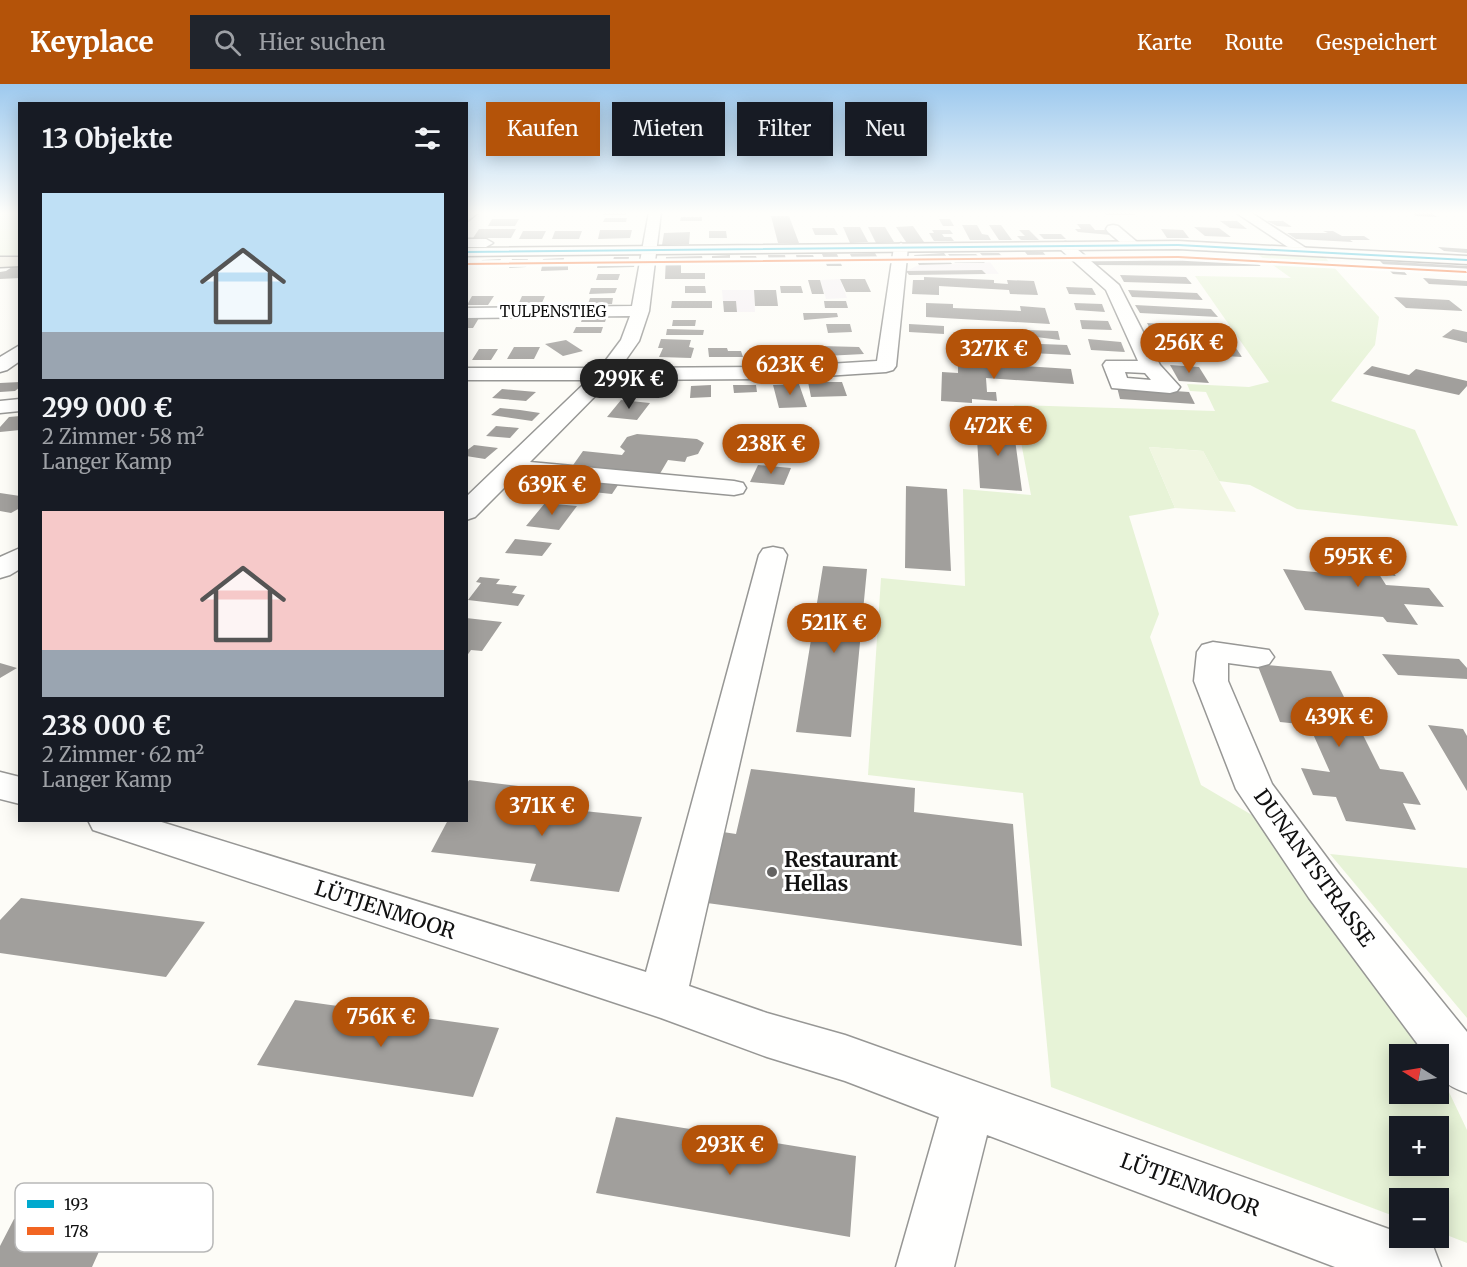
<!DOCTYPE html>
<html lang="de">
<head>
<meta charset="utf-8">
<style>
  body { margin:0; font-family:Merriweather,serif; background:#20242c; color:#f1f3f6; height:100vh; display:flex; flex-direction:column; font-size:22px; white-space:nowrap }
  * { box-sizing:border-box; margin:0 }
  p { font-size:20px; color:#9ea1a6 }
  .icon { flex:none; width:33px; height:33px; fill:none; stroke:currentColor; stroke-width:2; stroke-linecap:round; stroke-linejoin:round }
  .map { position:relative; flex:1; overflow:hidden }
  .panel { position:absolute; left:18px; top:18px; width:450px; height:720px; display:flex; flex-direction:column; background:#171b24; border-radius:0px; box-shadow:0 3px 15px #0003 }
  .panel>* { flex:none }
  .top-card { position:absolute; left:486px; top:18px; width:570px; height:54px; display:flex; gap:12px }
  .needle { width:39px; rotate:281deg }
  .buttons { position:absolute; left:1389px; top:960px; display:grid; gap:12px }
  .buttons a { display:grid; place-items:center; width:60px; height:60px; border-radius:0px; background:#171b24; box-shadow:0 3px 15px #0003; font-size:30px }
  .price { position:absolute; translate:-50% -51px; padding:0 14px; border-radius:21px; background:#b45309; color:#fff; font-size:20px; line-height:39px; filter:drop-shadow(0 2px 3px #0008) }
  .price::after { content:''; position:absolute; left:50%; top:36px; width:18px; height:14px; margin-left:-9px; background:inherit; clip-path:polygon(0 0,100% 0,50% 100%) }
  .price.current { background:#222; color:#fff }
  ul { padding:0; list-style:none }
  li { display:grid; align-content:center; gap:12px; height:318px; padding:0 24px }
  li span { display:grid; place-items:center; height:186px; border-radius:0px; color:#555 }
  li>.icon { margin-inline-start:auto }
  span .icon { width:108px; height:108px; fill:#fffc; stroke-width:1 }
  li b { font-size:26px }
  h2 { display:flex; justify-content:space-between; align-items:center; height:72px; padding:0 24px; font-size:26px }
  .tag { padding:0 21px; border-radius:0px; background:#171b24; box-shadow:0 3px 15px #0003; font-size:21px; line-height:54px }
  .tag.current { background:#b45309; color:#fff }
  header { display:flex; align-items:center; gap:36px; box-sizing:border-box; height:84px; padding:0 30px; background:#b45309; color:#fff }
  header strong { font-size:28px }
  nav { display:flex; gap:33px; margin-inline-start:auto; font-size:21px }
  .search { width:420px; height:54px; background:#20242c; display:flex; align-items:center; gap:15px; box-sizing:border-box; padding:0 21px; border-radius:0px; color:#9ea1a6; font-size:22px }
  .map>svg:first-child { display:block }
  .industrial { fill:#f5f0f3 }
  .green { fill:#e7f3d7; fill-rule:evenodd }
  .pitch { fill:#f0f6e1 }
  .building { fill:#a19f9c }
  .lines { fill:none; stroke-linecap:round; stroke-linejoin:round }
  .minor-casing { stroke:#979795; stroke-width:3 }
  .major-casing { stroke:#858482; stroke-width:3 }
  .minor { fill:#fffffe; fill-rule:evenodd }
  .major { fill:#ede9dc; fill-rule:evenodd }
  .bus-1-casing { stroke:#fff; stroke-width:5 }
  .bus-2-casing { stroke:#fff; stroke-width:5 }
  .bus-1 { fill:#00a9ce; fill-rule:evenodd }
  .bus-2 { fill:#f26522; fill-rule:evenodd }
  .poi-dot { fill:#646362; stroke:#fff; stroke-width:2 }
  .labels { text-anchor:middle; stroke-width:6; stroke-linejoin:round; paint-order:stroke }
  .far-street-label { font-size:15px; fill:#111; stroke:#fff }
  .near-poi-label { font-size:21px; font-weight:bold; fill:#111; stroke:#fff; text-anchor:start }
  .near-street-label { font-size:21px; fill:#111; stroke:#fff }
  .key { fill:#fff; stroke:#b8b8b8; stroke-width:1.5 }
  .key-label { font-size:16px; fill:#111 }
</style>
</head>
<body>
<header>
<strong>Keyplace</strong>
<div class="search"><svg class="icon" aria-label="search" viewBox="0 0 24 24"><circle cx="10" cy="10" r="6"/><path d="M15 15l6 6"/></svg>Hier suchen</div>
<nav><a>Karte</a><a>Route</a><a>Gespeichert</a></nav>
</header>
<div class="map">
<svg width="1467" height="1183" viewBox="0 0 1467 1183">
  <rect width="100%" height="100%" fill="#fdfcf7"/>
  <path class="industrial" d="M990 178 999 190H986L982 186 906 187 919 181Z
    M840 195 847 214 826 215 820 196Z
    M722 206H754L755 228H737L736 217H723Z"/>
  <path class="green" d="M1253 167 1322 170 1379 233 1375 261 1331 317 1415 346 1458 442 1297 425 1250 401 1219 397 1203 367 1149 363 1175 424 1129 432 1159 530 1150 553 1201 701 1257 734 1330 841 1429 970H1400V1010H1438L1439 987 1467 1046V1159L1439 1148 1438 1114H1400L1399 1134 1051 1003 1023 709 868 691 881 494 965 502 963 405 1031 411 1014 321 1215 327 1206 308 1190 307 1187 300 1249 303 1269 298 1195 192 1291 194ZM1400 1042H1438V1082H1400Z
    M1330 770 1467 784V934Z"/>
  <path class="pitch" d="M0 128H19V171L0 172Z
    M1149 363 1203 367 1236 428 1175 424Z"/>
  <path class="building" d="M603 128H626V131H603Z
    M1104 128H1132L1135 131H1106Z
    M1411 128H1430L1437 133 1416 132Z
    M771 132H789L799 159H778Z
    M681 133H702V137H680Z
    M605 134H627L626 138H603Z
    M492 135H519L515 142H488Z
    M939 135H950L954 142H943Z
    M1220 137H1237L1247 145 1230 144Z
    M1267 137H1283L1292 143 1277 142Z
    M1077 140H1090L1095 146H1106L1111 151 1078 148 1075 145H1081Z
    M962 141H977L982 150 988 151 991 156H970Z
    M989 141H1001L1012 156H999Z
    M913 142 924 158H906L896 143Z
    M843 143H860L868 158 850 159Z
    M868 143H885L894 158 876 159Z
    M1194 143 1219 144 1231 153 1205 152Z
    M812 144H834L838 151H815Z
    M479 145H516L511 154H473Z
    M1161 145 1183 146 1189 154H1167Z
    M600 146H632L630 154 598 155Z
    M932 146H950L953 150H942L944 153H951L954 157H934L929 149H934Z
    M1019 146H1029L1039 156H1021L1017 152H1025Z
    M523 147H546L542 155H519Z
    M555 147H582L579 155H552Z
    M709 147H726L727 154H709Z
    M1323 147H1333L1342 152H1364L1370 156H1350L1353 158 1296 155 1287 149H1328Z
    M690 148 689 160 662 161 664 149Z
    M1039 150H1061L1066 155H1044Z
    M1438 163 1467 165V169L1444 167Z
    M1025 168H1043L1048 174H1030Z
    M875 169 879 176H853L850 170Z
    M944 169 952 180 919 181 914 171Z
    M980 169H999L1004 174 985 175Z
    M822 170H837L842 182H827Z
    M948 170H976L985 179H955Z
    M730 171V176H712V172Z
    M768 171H785L786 177H769Z
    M796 171H813L815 176H797Z
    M702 172 703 177H681V189H705V195H665L666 173Z
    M740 172H756L758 178H741Z
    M614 173H629L628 179H635L634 183 597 184 598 179H612Z
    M564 174 563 180H542L543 175Z
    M1086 174 1251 175 1261 182 1092 181Z
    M501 175 498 182 480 183 482 176Z
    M512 175H528L526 183 509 184Z
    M1380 177 1467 182V191L1403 186 1407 191 1393 190Z
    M15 181H20V194L0 195V188L6 187Z
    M568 181V186L541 187 542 182Z
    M982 186 986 190 909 191 906 187Z
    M598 190H620L618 196H596Z
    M1120 191 1186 193 1192 200 1124 198Z
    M924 193 994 196V199L1008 200 1007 196 1034 197 1038 211 1010 210 1009 206 939 202V211L912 210 913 196H924Z
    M1423 194 1467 197V202L1429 200Z
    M840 195H865L871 208H846Z
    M808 196H820L824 210H812Z
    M685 202H705L706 209H685Z
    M780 202H801L803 209H781Z
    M1066 203 1092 204 1096 211 1069 210Z
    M591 204H617L615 209 589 210Z
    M754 206H776L778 222H755Z
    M1128 206 1197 209 1203 216 1132 213Z
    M472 212H494L488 221H467Z
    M522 212H545L541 221H518Z
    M1394 213 1449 216 1463 227 1406 224Z
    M590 214H613L612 220H588Z
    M672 217H712V224H671Z
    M723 217H736L737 228H724Z
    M824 217H846L848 224H825Z
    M926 219 953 220V224L1021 227 1020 222 1045 224 1050 240 926 233Z
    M1074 219 1102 220 1105 228 1076 226Z
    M1135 221 1211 225 1218 233 1140 229Z
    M803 229H837L838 233 804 236Z
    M583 232H607L605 238H581Z
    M466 234H479L473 244H466Z
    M673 236H696L695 242H672Z
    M1080 236 1108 237 1112 246 1082 245Z
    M1147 239 1222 243 1228 252 1152 248Z
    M826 240H850L852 248 828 249Z
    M909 240 944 242V250L909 248Z
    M576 243H603L601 249H573Z
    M667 245 704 246 703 251H666Z
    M1453 245 1467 248V259L1442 253Z
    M1027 246 1058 247 1060 256 1028 252Z
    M661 255 691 256 689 263 694 264 691 274 659 273 663 264H658Z
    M1088 255 1121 258 1125 268 1091 266Z
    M566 256 583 267 563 272 545 260Z
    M990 258 1067 261 1071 271 992 267Z
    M1157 259 1236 264 1242 273 1161 268Z
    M821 262 859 263 864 270 825 272Z
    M514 263H540L534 275H507Z
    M708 264H727L728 267H741L743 273H709Z
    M479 265H498L491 276H472Z
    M770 266H791L793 272 773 273Z
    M958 278 1071 285 1074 300 986 294 987 308H996L997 317 972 315V319L941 317 942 288 958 289Z
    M1170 281 1199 283 1209 299 1179 297Z
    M1372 282 1409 291 1416 285 1467 297V302L1459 311 1363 290Z
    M20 298V303L15 307 0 308V299Z
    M808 298H842L847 312 811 313Z
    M799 300 807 323 779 324 773 301Z
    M711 301V313L690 314 691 302Z
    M733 301H756L757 308 734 309Z
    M1117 303 1189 308 1195 320 1120 315Z
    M502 305 536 308 526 317 492 314Z
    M621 316 650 319 637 336 607 333Z
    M500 324 520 326 540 329 532 337 491 331Z
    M20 332V346L0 348V343L9 333Z
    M976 338 1013 341 1022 407 980 404Z
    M496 342 519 344 510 354 486 352Z
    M637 350 697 355 704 359 698 370 687 373 685 378 668 376 658 393 571 384 583 367 622 371 625 367 620 363 627 353Z
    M474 361 498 364 485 375 466 372V367Z
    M758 381 791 384 784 401 750 398Z
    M563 393 620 398 612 410 583 407 578 414 549 411Z
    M906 402 947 405 951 487 905 484Z
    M0 409 20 412V424L11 429 0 427Z
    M545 419 577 422 559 446 526 442Z
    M515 455 552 459 542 472 505 469Z
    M1320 462 1378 467 1396 492 1379 490 1386 501 1429 504 1444 523 1404 520 1418 541 1387 538 1383 533 1305 526 1283 485 1336 490Z
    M823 482 867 485 851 653 796 648Z
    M480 493 500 495 496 500 517 502 512 509 525 511 518 522 468 516 481 499 476 498Z
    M466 534 502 538 482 567 471 566 466 573Z
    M1382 570 1459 575 1467 584V595L1398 591Z
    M0 579 17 584 0 594Z
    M1257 580 1331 587 1380 685 1403 688 1421 721 1403 719 1416 746 1346 737 1336 713 1313 711 1301 684 1330 688 1309 641 1280 638Z
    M1428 641 1463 645 1467 652V707Z
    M751 685 915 704 914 728 1013 740 1022 862 707 819 723 748 736 750Z
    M469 696 551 706 545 723 642 733 619 808 530 797 536 780 431 768 448 736H466V701Z
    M21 814 75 821 205 838 166 893 0 869V836Z
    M295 916 359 925 499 944 473 1013 257 981Z
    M616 1033 856 1072 850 1153 596 1109Z
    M100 1129 96 1139H112L92 1183H0V1162L14 1135Z"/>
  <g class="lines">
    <defs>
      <path id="minor" d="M466 128H479L466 138Z
        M649 128H661L649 227 639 257 620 284 779 283 877 277 894 163 901 159 908 163 896 282 893 286 886 288 779 295 611 296 530 378 734 397 743 399 746 404 743 409 734 411 517 391 475 433 466 436V413L588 296H466V284H600L621 256 630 232 466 234V224L632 222Z
        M1235 128H1250L1309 166 1307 169H1297Z
        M1113 141 1118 142 1137 158 1139 161 1137 164H1127L1108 148 1106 145 1108 142Z
        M466 155H486L493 159 486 163H466Z
        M1065 158 1070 159 1119 201 1160 281 1180 303 1177 307 1170 309 1112 304 1103 281 1106 277H1138L1106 206 1060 165 1058 162ZM1125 288 1145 289 1151 296 1127 294Z
        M20 261V277L7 286 0 288V273Z
        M20 315V327L0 329V317Z
        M773 463 783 465 787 471 689 902 767 929 845 951 1400 1149V1154H1412L1433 1162 1441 1183H1335L987 1051 954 1183H896L939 1033 845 997 767 973 661 934 93 746 88 736H155L646 888 759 471 763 465Z
        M20 464V485L10 491 0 494V473Z
        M1213 558 1269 566 1274 573 1269 580 1258 583 1228 579V597L1272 700 1339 790 1467 948V1009C1444 1001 1438 995 1438 970H1425L1309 814 1236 705 1194 597 1197 568 1202 561Z
        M0 688 20 693V720L0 715Z"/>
      <path id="major" d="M1178 157 1467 172V180L1178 165 466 172V164Z
        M0 173H20V182L0 183Z"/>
    </defs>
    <use href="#minor" class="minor-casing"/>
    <use href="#major" class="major-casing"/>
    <use href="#minor" class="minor"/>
    <use href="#major" class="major"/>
    <defs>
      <path id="bus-1" d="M1178 160 1467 175V177L1178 162 466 169V167Z"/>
      <path id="bus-2" d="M1178 172 1466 187 1467 189 1178 174 466 181V179Z"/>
    </defs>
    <use href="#bus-1" class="bus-1-casing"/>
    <use href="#bus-2" class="bus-2-casing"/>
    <use href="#bus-1" class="bus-1"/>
    <use href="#bus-2" class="bus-2"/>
  </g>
  <linearGradient id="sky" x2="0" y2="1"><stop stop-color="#9dc9ee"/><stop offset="0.44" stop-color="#fefefb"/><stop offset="1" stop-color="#fefefb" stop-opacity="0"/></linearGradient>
  <rect width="1467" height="293" fill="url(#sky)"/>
  <circle class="poi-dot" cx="772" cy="788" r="6"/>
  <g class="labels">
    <g class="far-street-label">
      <text x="553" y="233">TULPENSTIEG</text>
    </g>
    <g class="near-poi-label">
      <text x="784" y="783">Restaurant<tspan x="784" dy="24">Hellas</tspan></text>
    </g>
    <g class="near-street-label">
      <text transform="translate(1314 784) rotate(54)" y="7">DUNANTSTRASSE</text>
      <text transform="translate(385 826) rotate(18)" y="7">LÜTJENMOOR</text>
      <text transform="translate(1190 1101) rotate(20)" y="7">LÜTJENMOOR</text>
    </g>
  </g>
  <rect x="15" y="1099" width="198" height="69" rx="9" class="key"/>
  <rect x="27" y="1116" width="27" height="8" fill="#00a9ce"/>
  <rect x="27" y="1143" width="27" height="8" fill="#f26522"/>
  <g class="key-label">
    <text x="64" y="1126">193</text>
    <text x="64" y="1153">178</text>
  </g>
</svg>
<div class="buttons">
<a><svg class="needle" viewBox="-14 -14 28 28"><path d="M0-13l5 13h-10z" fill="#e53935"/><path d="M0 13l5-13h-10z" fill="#9ea1a6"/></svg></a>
<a>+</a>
<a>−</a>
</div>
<b class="price" style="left:1189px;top:290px">256K €</b>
<b class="price" style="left:994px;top:296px">327K €</b>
<b class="price" style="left:790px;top:312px">623K €</b>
<b class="price current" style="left:629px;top:326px">299K €</b>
<b class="price" style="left:998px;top:373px">472K €</b>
<b class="price" style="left:771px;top:391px">238K €</b>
<b class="price" style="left:552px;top:432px">639K €</b>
<b class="price" style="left:1358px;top:504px">595K €</b>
<b class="price" style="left:834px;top:570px">521K €</b>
<b class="price" style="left:1339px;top:664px">439K €</b>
<b class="price" style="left:542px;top:753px">371K €</b>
<b class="price" style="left:381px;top:964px">756K €</b>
<b class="price" style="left:730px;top:1092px">293K €</b>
<div class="top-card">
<a class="tag current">Kaufen</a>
<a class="tag">Mieten</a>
<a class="tag">Filter</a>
<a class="tag">Neu</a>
</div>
<section class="panel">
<h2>13 Objekte<svg class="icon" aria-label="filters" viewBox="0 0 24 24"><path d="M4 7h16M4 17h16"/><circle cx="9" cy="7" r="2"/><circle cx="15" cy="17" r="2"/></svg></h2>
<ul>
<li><span style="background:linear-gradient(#bfe0f5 75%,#9aa5b1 0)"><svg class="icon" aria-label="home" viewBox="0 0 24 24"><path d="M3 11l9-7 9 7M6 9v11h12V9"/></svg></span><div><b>299 000 €</b><p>2 Zimmer · 58 m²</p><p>Langer Kamp</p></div></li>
<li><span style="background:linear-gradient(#f6c9c9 75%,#9aa5b1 0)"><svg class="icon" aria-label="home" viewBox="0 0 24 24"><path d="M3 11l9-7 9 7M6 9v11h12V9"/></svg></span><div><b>238 000 €</b><p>2 Zimmer · 62 m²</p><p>Langer Kamp</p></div></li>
</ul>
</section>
</div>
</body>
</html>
